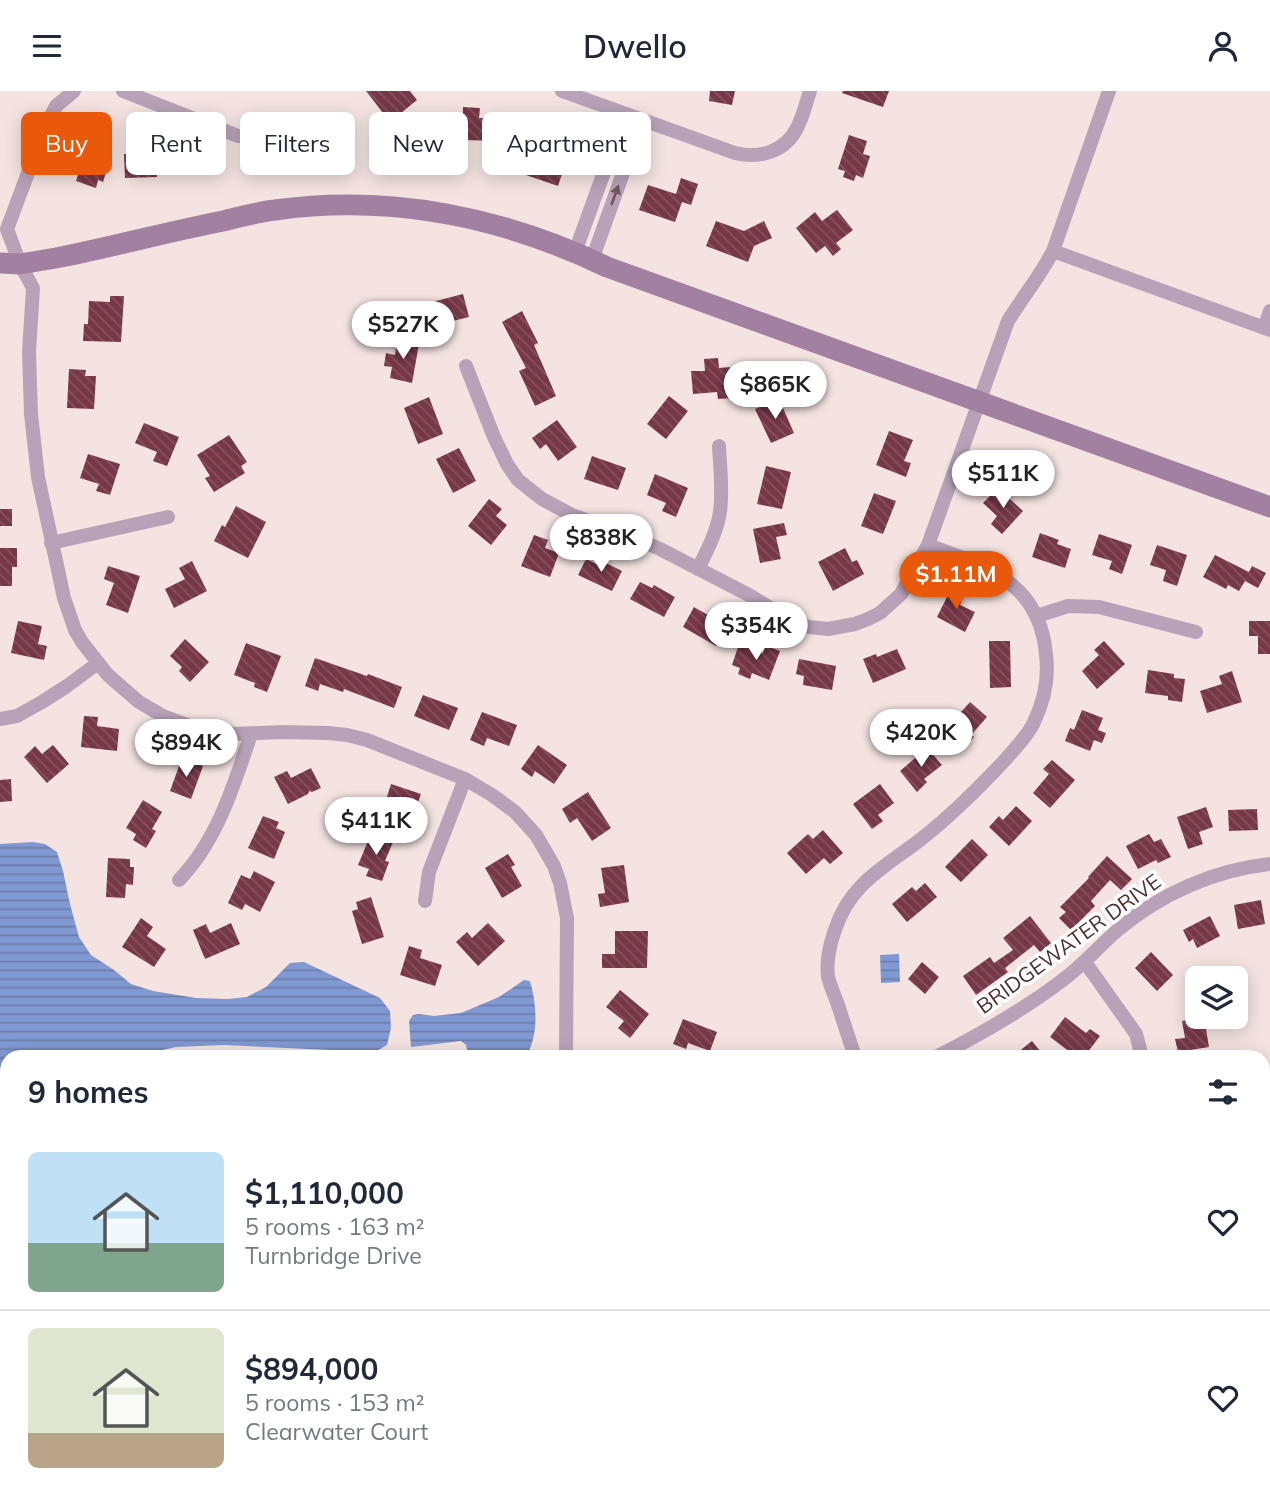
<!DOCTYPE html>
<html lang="en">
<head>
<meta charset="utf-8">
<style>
  body { margin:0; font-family:Mulish,sans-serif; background:#f6f6f7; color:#1f2937; height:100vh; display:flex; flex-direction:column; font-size:26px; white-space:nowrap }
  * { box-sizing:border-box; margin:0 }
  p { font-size:23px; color:#747a83 }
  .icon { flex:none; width:38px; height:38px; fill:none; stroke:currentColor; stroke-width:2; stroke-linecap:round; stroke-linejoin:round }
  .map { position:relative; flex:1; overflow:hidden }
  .panel { position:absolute; left:0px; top:959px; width:1270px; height:448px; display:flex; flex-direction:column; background:#fff; border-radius:21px 21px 0 0; box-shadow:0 4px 18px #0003 }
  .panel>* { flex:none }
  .top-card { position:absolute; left:21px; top:21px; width:700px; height:63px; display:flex; gap:14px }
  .controls { position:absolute; left:1185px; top:875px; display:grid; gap:14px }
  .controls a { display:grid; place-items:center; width:63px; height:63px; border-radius:10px; background:#fff; box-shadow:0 4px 18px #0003; font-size:35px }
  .price { position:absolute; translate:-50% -60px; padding:0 16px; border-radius:24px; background:#fff; color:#222; font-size:23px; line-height:46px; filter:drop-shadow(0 2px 4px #0008) }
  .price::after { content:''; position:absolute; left:50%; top:42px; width:21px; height:16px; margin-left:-10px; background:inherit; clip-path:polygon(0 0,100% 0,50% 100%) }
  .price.selected { background:#ea580c; color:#fff }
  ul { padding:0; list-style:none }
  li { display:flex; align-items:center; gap:21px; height:175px; padding:0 28px }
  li+li { border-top:2px solid #e0e1e3 }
  li span { display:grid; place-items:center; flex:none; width:196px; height:140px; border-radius:10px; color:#555 }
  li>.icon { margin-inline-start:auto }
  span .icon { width:84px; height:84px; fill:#fffc; stroke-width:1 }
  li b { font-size:30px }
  h2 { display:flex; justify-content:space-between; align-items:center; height:84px; padding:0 28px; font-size:30px }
  .tag { padding:0 24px; border-radius:10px; background:#fff; box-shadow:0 4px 18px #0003; font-size:24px; line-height:63px }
  .tag.selected { background:#ea580c; color:#fff }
  header { display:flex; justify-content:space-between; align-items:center; height:91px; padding:0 28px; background:#fff; font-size:32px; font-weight:600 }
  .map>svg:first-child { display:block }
  .water { fill:url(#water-rules) }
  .building { fill:url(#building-back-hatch) }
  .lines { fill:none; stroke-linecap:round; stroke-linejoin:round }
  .street { stroke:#b9a2b9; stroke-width:14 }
  .secondary { stroke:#a280a2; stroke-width:21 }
  .oneway { fill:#73575d }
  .labels { text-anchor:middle; stroke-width:7; stroke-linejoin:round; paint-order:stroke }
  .street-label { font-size:21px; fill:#4e2e2b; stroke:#fff }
</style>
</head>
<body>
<header><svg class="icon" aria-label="menu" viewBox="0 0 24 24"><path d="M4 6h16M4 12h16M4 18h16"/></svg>Dwello<svg class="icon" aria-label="person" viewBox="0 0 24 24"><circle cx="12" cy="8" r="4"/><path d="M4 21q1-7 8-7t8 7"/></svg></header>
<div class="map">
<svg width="1270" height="1407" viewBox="0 0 1270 1407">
  <defs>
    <pattern id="water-rules" width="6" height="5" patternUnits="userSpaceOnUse" patternTransform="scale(1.75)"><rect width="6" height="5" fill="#8199d3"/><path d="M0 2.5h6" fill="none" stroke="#6c7dab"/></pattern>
    <pattern id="building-back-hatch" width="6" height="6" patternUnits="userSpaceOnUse" patternTransform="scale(1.75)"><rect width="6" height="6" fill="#763747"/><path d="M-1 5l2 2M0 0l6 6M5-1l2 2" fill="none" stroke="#87525f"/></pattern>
  </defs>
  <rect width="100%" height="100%" fill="#f4e3e1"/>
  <path class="water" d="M33 751 45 753 57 761 63 780 70 813 79 846 91 864 114 879 131 893 153 900 196 907 228 908 247 906 266 896 290 872 304 871 380 907 390 920 391 937 387 954 375 961 224 954 176 956 130 966H7V1020L0 1021V753Z
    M899 863 900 891 881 892 880 864Z
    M524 889 530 890C537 914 539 943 526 966H469L466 954 461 950 411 956 409 930 413 924 419 923 434 925 461 922 499 906Z"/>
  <path class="building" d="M366 0H410L417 9 390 31Z
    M710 0H735L732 14 709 10Z
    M843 0H889L883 16 842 2Z
    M463 16 480 17 479 27H501L500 50 462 49Z
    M530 35 550 42 543 63 566 71 558 95 520 82 528 60 522 58Z
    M91 44 106 49 101 64 112 63 103 91 98 89 96 97 76 90Z
    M849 44 867 50 863 63 870 65 863 87 856 84 854 90 843 86 845 80 838 78Z
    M156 62 157 86 125 87 124 63Z
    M681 87 698 93 691 114 682 111 675 131 639 119 648 94 676 103Z
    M837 119 853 139 836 152 841 158 833 165 825 155 816 162 796 137 815 121 822 130Z
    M716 130 744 140 764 130 772 147 754 155 748 171 706 155Z
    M463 203 469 226 433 235 428 212Z
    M110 205H124L121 251 83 250 84 233H88L89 210 110 211Z
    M522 220 538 252 534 254 556 305 535 315 519 280 526 277 502 231Z
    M397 250 419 253 412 292 390 287 392 276 384 275 386 262 395 264Z
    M718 267 719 277 730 276 732 307 718 308 717 301 693 303 691 280H705L704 268Z
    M69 278 86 279 85 285H96L94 318 67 317Z
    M669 305 688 320 666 348 647 333Z
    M429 306 443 343 418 353 404 317Z
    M779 308 794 342 771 352 755 318Z
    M557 329 577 356 558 370 546 353 540 358 532 347Z
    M144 332 179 346 167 375 153 370 157 361 135 352Z
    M889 340 913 349 904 370 911 372 906 386 876 374Z
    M229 344 247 371 241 375 245 382 214 401 205 387 210 385 197 364Z
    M459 357 476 390 453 402 436 368Z
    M88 363 120 373 110 404 96 400 99 393 80 387Z
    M592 365 626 377 618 399 584 388Z
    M766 375 791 381 782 418 757 413Z
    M655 383 688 397 676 426 662 420 666 412 647 404Z
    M998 397 1023 420 1002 443 991 433 997 425 983 412Z
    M874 402 896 410 883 443 861 435Z
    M489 408 502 418 496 425 507 434 491 454 468 435Z
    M236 415 266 431 248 467 214 450 222 434 225 436Z
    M0 418H12V435H0Z
    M784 432 787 444 776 446 781 468 760 472 753 438Z
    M1040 442 1059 449 1057 453 1071 458 1065 477 1032 466Z
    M1099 443 1132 454 1122 483 1109 478 1112 470 1092 464Z
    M534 444 548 449 545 457 559 462 550 486 521 475Z
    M1157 454 1187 464 1177 495 1163 490 1166 479 1150 474Z
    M0 457H17V476H12V495H0Z
    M845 457 852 471 857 469 864 483 833 500 818 471Z
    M1215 464 1249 481 1252 475 1266 482 1258 497 1245 490 1239 500 1228 494 1226 498 1203 486Z
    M586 468 596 473 598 468 622 480 612 500 578 484Z
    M192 470 207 500 174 517 165 498 185 488 179 477Z
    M108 475 140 485 128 522 106 514 114 492 104 488Z
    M640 491 652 497 654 494 675 506 664 526 630 508Z
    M952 496 965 503 960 514 975 521 965 541 937 526Z
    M694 516 727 535 716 555 683 536Z
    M18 530 42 535 38 553 47 555 44 569 11 562Z
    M1249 530H1270V563H1258V545H1249Z
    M185 548 209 571 190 591 179 580 182 576 170 565Z
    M989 550H1010L1011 596 990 597Z
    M1104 550 1125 573 1097 598 1082 580 1099 564 1094 559Z
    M246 552 281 565 267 601 254 596 255 592 234 584Z
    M739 553 763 562 766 555 780 560 769 589 752 582 750 588 738 583 740 577 732 574Z
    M897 558 906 578 873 592 863 568 876 563 877 566Z
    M315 567 367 585 368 583 402 596 394 617 344 598 343 601 320 593 318 600 305 595Z
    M799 568 836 575 832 599 803 594 804 585 796 583Z
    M1148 579 1174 583V587L1185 588 1182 611 1168 609V605L1145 602Z
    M1232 580 1242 611 1207 622 1200 600 1222 593 1219 585Z
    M423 604 458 617 449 639 414 625Z
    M970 611 987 626 971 644 974 646 964 657 945 639Z
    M1082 619 1103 627 1098 639 1106 642 1102 652 1094 649 1090 660 1065 650 1070 637 1074 639Z
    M482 621 517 634 509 655 487 647 484 655 470 649Z
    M84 625 98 626 97 635 119 638 117 660 81 656Z
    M53 654 69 673 47 692 24 666 35 655 42 663Z
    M538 654 567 674 554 693 535 680 532 686 521 678Z
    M927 657 942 674 924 688 927 691 917 701 900 680Z
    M182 667 203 675 191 708 170 700Z
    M1052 669 1075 689 1050 717 1033 702 1049 683 1043 678Z
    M311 677 321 697 312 701 309 700 308 703 288 713 274 686 287 680 291 687Z
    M11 688 12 710 0 711V689Z
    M391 693 421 703 416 717 407 714 401 732 381 725Z
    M880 693 894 712 878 724 883 730 872 738 853 713Z
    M588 701 611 737 592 750 577 727 570 732 562 718Z
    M143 709 162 721 152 738 156 740 146 757 133 749 136 743 126 737Z
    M1016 715 1032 730 1009 755 989 736 999 725 1003 729Z
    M1206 716 1213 736 1199 741 1203 753 1188 758 1177 726Z
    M1257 718 1258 739 1229 740 1228 719Z
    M263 725 279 731 276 737 285 741 274 768 248 757Z
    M823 739 843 762 830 773 824 767 806 783 787 762 808 743 813 748Z
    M371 743 393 751 385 770 389 771 382 790 366 785 369 778 358 774Z
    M1149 743 1154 751 1161 748 1171 766 1158 772 1156 769 1138 778 1126 755Z
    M972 748 988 764 961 791 945 776Z
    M508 763 515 774 511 776 522 795 502 807 485 777Z
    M1107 765 1132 788 1121 799 1110 789 1091 810 1095 815 1071 839 1059 827 1066 821 1060 816 1089 787 1088 786Z
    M108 767 130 768V776H134L133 794 126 793 125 807 106 806Z
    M624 774 629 811 600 816 598 803 605 802 601 777Z
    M254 780 275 791 260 821 245 813 242 819 228 812 241 784 250 788Z
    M925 792 937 806 907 831 892 813 912 796 916 800Z
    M371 806 384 846 362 853 352 820 358 818 356 811Z
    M1261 809 1265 833 1238 838 1234 814Z
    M1030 825 1051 852 1040 861 1034 854 1005 877 1008 881 976 904 963 885 990 866 994 872 1013 859 1003 847Z
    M1210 825 1220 845 1197 857 1193 848 1189 851 1183 839Z
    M141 827 153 836 147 845 166 858 154 876 122 856Z
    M231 832 240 853 205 868 193 839 206 833 210 842Z
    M488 832 505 850 478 875 456 851 467 841 472 847Z
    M615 840H648L647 877H602V863H615Z
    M409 855 422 859 420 867 442 874 435 895 400 884Z
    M1151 861 1173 884 1157 900 1135 877Z
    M922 871 939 886 925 903 908 888Z
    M620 899 649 923 630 947 618 937 624 930 606 916Z
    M1065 926 1086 942 1090 938 1100 945 1084 966 1073 959 1070 961 1050 946Z
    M1204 926 1209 956 1178 961 1175 948 1185 947 1182 930Z
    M683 928 717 941 710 960 688 952 686 958 673 953Z
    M1032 950 1045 966H1012Z"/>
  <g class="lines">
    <path class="street" d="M74 0 56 15 46 34 7 138 20 173 33 197 29 261 31 323 38 386 64 507 75 539 82 551 107 583 117 592 139 611 163 625 190 635 233 643 282 641 328 642 347 644 367 649 465 688 492 704 515 721 536 744 554 775 560 792 567 827 566 966
      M123 0 238 45
      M562 0 735 62C759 68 785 61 797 37 803 26 806 12 810 0
      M1053 160 1270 239
      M575 161 625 23
      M592 169 642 29
      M1264 237 1270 220
      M466 275 494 346 507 373 518 389 542 408 572 424 627 443 660 458 749 504 792 530 809 536 828 538 855 533 868 528 880 522 901 503 928 454 1008 230C1023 206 1040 185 1053 160L1109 0
      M51 452 168 426
      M698 478C707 460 717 441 720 421 723 399 720 377 719 355
      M1037 525 1068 515 1099 516 1196 541
      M0 628 17 625 42 611 67 595 98 572
      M179 789C217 750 234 694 251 643
      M425 810 429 781 465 688
      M1085 871 1136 943 1142 966
      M855 966C849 948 843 929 837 911 834 903 830 894 828 886 826 871 830 852 835 839 848 797 879 779 912 755 946 730 976 700 1005 669 1015 657 1028 645 1034 631 1044 610 1049 587 1046 564 1040 491 987 476 928 454
      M936 966C981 943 1024 919 1064 888 1084 873 1100 854 1119 838 1162 802 1215 779 1270 773
      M0 1132 7 1131
      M1264 1210 1270 1211
      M11 1400 20 1407
      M355 1407 357 1400"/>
    <path class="secondary" d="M0 172 20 173 56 167C112 156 167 141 223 130 240 126 257 121 275 119 390 103 503 126 607 176L1270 416"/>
  </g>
  <defs><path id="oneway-solid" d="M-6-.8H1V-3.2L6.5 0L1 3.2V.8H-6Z" transform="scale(1.75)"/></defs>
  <use class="oneway" href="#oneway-solid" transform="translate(615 104) rotate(-70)"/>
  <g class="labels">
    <g class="street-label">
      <text transform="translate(1069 853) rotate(-36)" y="7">BRIDGEWATER DRIVE</text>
    </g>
  </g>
</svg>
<div class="controls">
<a><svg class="icon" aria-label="layers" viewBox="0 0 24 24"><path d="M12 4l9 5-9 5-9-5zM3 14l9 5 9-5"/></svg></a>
</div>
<b class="price" style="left:403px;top:270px">$527K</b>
<b class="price" style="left:775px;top:330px">$865K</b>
<b class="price" style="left:1003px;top:419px">$511K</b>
<b class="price" style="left:601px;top:483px">$838K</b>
<b class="price selected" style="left:956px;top:520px">$1.11M</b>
<b class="price" style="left:756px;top:571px">$354K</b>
<b class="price" style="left:921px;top:678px">$420K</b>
<b class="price" style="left:186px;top:688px">$894K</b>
<b class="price" style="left:376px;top:766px">$411K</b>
<div class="top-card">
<a class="tag selected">Buy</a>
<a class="tag">Rent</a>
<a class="tag">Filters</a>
<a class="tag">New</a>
<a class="tag">Apartment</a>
</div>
<section class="panel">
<h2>9 homes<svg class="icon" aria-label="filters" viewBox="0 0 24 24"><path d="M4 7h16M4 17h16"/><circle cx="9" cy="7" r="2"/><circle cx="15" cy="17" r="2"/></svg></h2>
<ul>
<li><span style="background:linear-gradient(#bfe0f5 65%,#7fa58c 0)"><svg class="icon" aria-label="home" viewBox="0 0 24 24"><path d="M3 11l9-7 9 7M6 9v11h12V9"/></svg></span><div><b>$1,110,000</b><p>5 rooms · 163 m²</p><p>Turnbridge Drive</p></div><svg class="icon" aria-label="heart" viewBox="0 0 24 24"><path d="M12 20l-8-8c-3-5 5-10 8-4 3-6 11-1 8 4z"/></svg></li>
<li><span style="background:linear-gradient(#dfe7d0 75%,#b9a48a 0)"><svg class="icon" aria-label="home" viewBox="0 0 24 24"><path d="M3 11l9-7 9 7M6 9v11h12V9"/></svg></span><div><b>$894,000</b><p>5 rooms · 153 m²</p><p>Clearwater Court</p></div><svg class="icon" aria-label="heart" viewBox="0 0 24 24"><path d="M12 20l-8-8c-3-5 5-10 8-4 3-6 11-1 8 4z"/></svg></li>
</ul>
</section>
</div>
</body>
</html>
